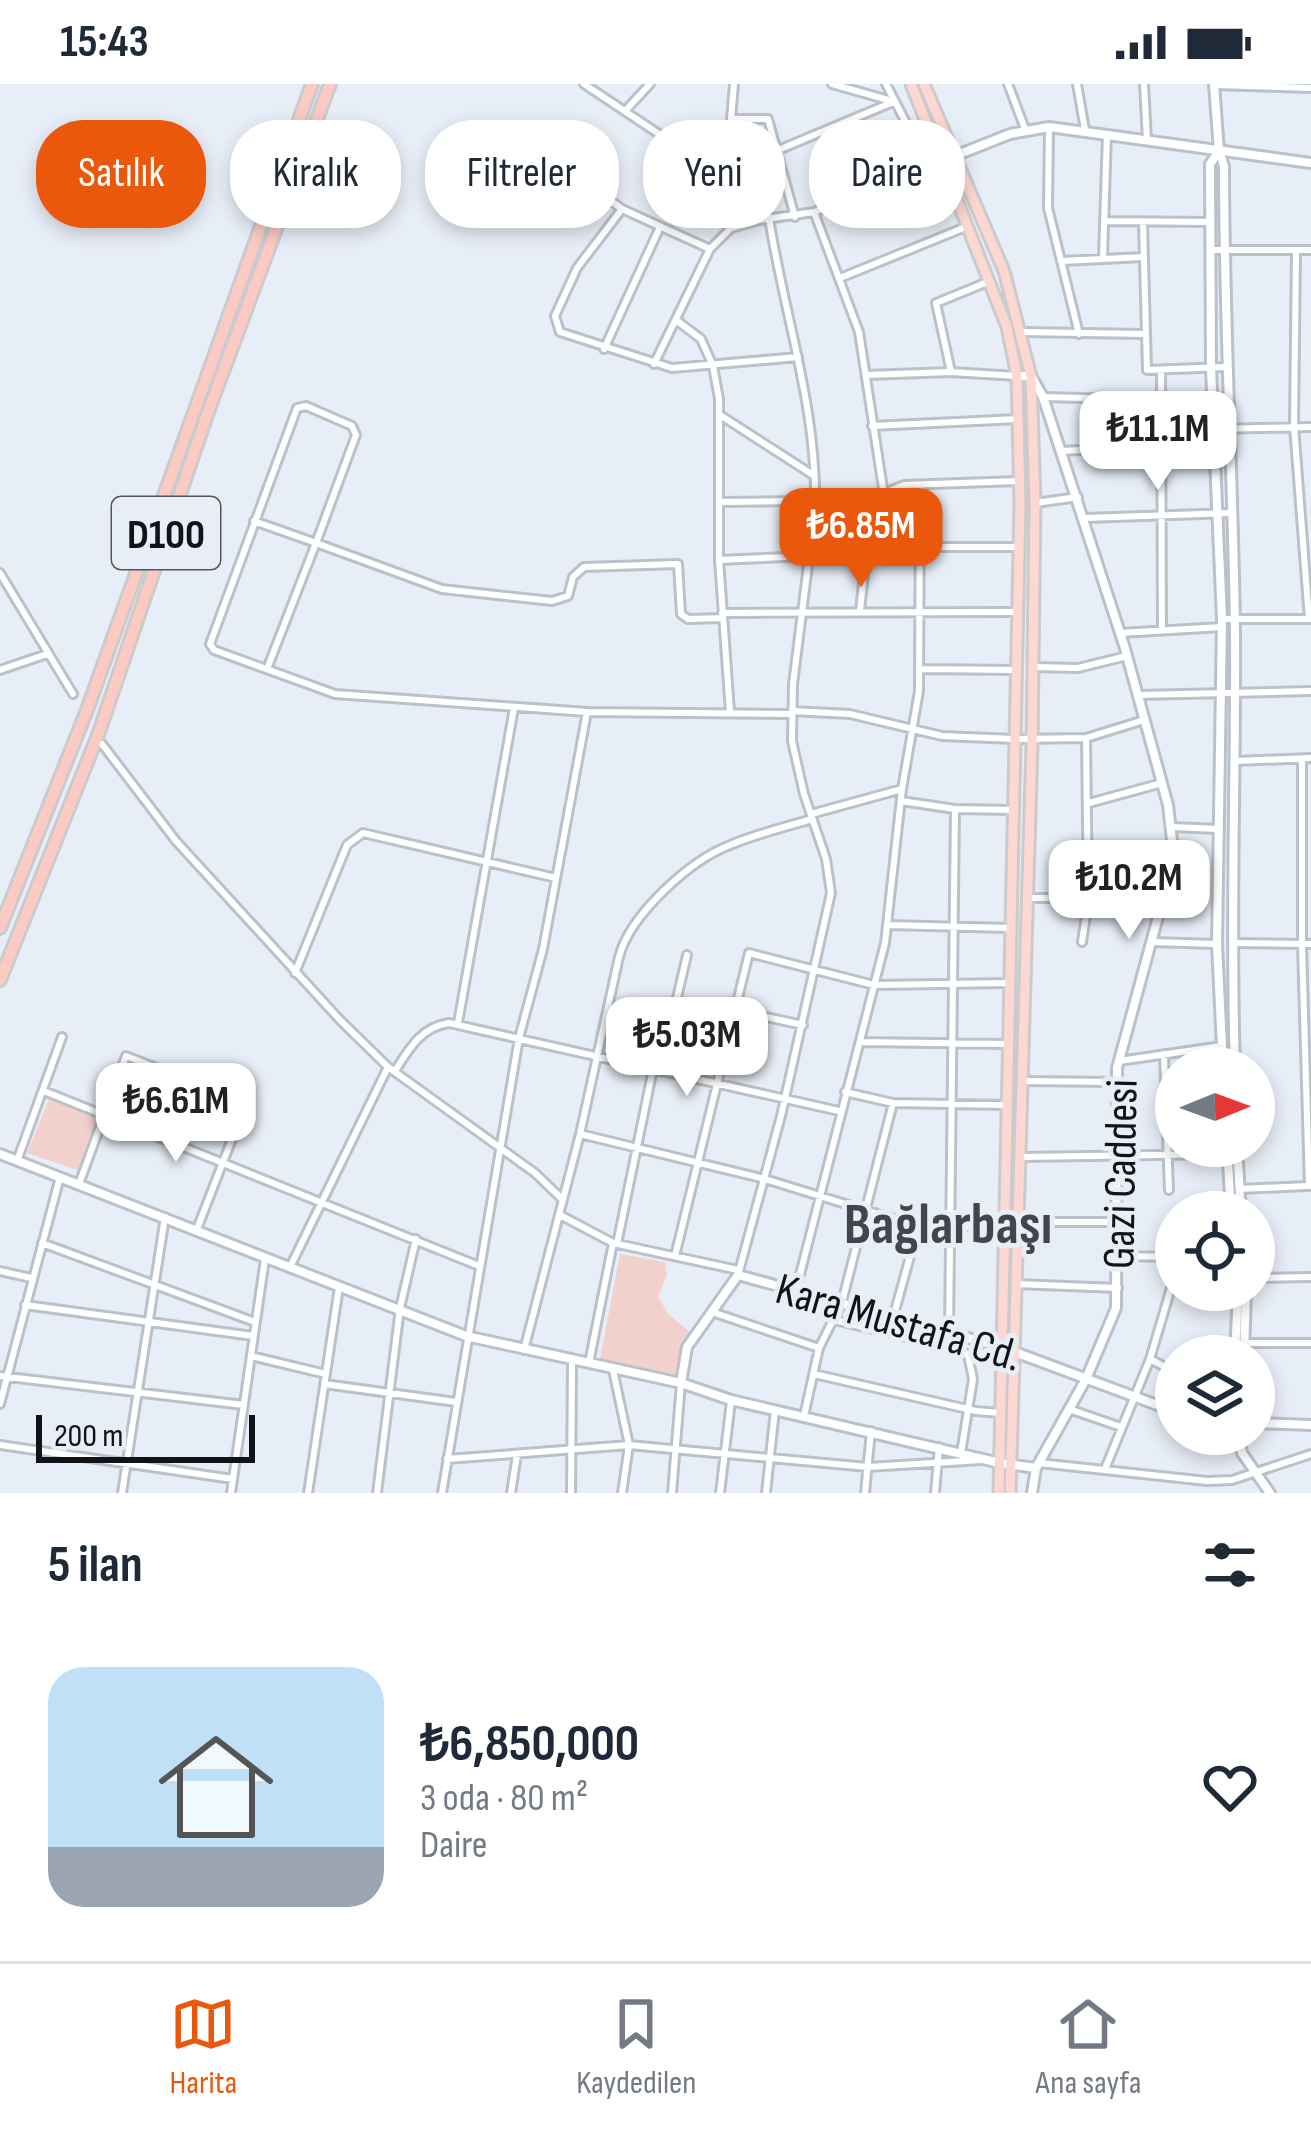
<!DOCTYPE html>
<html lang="tr">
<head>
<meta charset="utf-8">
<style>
  body { margin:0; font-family:"Sofia Sans Condensed",sans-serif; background:#f2f2f3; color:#1f2937; height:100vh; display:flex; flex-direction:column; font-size:45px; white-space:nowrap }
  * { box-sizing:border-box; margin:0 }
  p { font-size:39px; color:#747a83 }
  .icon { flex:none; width:66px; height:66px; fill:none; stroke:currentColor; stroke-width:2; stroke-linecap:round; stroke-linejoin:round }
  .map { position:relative; height:1409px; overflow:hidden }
  .sheet { display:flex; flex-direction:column; background:#fff; flex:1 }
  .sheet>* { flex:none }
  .hud { position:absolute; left:36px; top:36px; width:1239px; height:108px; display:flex; gap:24px }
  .needle { width:78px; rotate:89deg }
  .controls { position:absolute; left:1155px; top:963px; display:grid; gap:24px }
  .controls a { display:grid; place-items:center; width:120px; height:120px; border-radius:50%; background:#fff; box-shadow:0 6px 18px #0003; font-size:60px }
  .scale { position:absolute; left:36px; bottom:30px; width:219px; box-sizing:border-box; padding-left:12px; border:6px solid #111316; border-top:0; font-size:33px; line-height:42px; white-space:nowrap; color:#111316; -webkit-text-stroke:9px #e8eef7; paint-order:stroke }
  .price { position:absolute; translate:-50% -102px; padding:0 27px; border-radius:24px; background:#fff; color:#222; font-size:39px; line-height:78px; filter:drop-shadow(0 3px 6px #0008) }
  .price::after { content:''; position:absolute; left:50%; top:72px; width:36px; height:27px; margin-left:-18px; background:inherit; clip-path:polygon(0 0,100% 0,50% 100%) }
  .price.selected { background:#ea580c; color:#fff }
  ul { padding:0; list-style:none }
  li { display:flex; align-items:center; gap:36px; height:300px; padding:0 48px }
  li span { display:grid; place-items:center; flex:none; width:336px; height:240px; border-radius:36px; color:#555 }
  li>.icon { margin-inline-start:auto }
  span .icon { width:144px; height:144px; fill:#fffc; stroke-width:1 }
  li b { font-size:51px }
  h2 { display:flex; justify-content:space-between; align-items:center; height:144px; padding:0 48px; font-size:51px }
  .chip { padding:0 42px; border-radius:48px; background:#fff; box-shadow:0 6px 18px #0003; font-size:42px; line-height:108px }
  .chip.selected { background:#ea580c; color:#fff }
  .status { display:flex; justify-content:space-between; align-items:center; height:84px; padding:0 60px; background:#fff; direction:ltr }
  .status svg { height:33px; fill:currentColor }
  .tabs { display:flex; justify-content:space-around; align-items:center; height:168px; border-top:3px solid #e0e1e3; background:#fff; font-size:33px; color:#747a83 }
  .tabs a { display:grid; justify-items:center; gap:6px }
  .tabs .selected { color:#ea580c }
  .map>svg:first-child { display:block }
  .green { fill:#f2d1cd }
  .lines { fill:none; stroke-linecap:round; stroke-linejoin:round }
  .minor-casing { stroke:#bbc1ca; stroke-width:12 }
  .tertiary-casing { stroke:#bbc1ca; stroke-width:14 }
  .primary-casing { stroke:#cbcbcc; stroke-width:15 }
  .trunk-casing { stroke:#cbcbcc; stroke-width:16 }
  .minor { stroke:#fff; stroke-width:6 }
  .tertiary { stroke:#fff; stroke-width:8 }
  .primary { stroke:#fdd7d2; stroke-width:9 }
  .trunk { stroke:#fccac3; stroke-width:10 }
  .labels { text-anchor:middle; stroke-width:10; stroke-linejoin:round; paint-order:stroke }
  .shield { fill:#e8eef7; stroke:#52555a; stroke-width:3 }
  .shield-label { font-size:42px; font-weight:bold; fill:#111316 }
  .street-label { font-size:45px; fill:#111316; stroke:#e8eef7 }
  .district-label { font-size:57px; font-weight:bold; fill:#41464d; stroke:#e8eef7 }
</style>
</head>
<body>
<div class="status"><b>15:43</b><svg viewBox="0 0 49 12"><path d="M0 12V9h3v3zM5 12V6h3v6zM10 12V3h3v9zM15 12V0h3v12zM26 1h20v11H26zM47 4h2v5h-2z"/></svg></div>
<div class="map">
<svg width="1311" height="1409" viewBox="0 0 1311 1409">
  <rect width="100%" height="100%" fill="#e8eef7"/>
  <path class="green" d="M50 1013 98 1033 78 1086 27 1069Z
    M620 1170 665 1178 667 1191 658 1212 668 1230 691 1249 674 1295 599 1280Z"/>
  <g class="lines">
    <defs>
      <path id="minor" d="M584 0 674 60
        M734 0 731 35H768L795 133
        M832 0 892 17
        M886 0 928 81
        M1008 0 1025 45
        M1077 0 1085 46
        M1144 0 1147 56
        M1215 1 1311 4
        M625 27 650 0
        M1049 43 1048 124 1079 250
        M776 67 893 18
        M573 89 622 125 710 165
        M622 125 577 184 555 232 560 248 672 284 798 273
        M814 128 859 248 884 411
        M1105 137 1209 138
        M1143 139 1147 286 1227 283
        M1211 166H1311
        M1296 166 1294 342 1309 535
        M1103 173 1107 50
        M1062 177 1144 173
        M840 194 968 142
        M676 236 701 255 713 282 719 315V476L730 628
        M1022 248 1145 250
        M604 265 660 143
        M654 280 710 165 731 144 759 136 814 128 942 77
        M1161 286 1162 545
        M951 288 936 219 990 197
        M866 291 951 288 1017 292
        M1043 313 1161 316
        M720 331 813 391
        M872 342 1018 335
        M1213 345 1311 343
        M1061 367 1160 362
        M720 418 867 416 904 401 1019 397
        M1035 419 1078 413
        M1085 434 1232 429
        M254 437 316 459 267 585
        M920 463H1018
        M719 476 808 472
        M0 489 73 610
        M860 527 872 415
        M722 529 1018 528
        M723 534 688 535 681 530 678 480 584 483 573 493 568 512 552 517 442 505 316 459 356 351 352 342 306 322 297 324 210 560 214 566 335 610 587 628 791 630
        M1222 535H1311
        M1120 549 1222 543
        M1033 583 1078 584 1127 572
        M920 585 1017 586
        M0 586 47 570
        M1138 611 1311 607
        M792 627 850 630 942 652 1015 655 1086 654 1144 636
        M102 660 176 757 340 936 388 983 535 1089 563 1116
        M1302 675V861L1309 1102
        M1236 677 1311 674
        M901 717 955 725 1014 726
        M1089 719 1162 699
        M811 730 902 705
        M1172 743 1218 745
        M1027 814H1069L1108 825 1160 827
        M887 841 1010 844
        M1082 858 1088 818 1086 654
        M1152 858 1217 860
        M1234 859 1311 860
        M295 889 347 761 363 749 556 794
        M734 926 803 941
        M458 939 514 624
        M860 958 1007 960
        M1164 970 1169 1106
        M1119 977 1222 962
        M395 987C409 965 421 943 449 939L839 1027
        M660 987 687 871
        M1021 997 1116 998
        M44 1007 479 1182
        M845 1008 893 1019 1008 1021
        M580 1050 765 1095 910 1140 950 1143 1005 1141
        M1021 1073 1227 1070
        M17 1077 62 953
        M79 1100 126 972 246 1019 197 1145
        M1239 1105 1307 1102
        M560 1131 613 1159 738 1186
        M1017 1138H1115
        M42 1159 255 1238
        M617 1160 653 985
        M675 1172 749 869 874 901 1010 899
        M1118 1172 1176 1173
        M291 1181 388 983
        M0 1187 31 1194
        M738 1191 781 1032 831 809 826 775 804 710 792 657 793 600 815 426C818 326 784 231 769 134
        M1254 1194 1311 1193
        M1015 1200 1118 1204
        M796 1206 885 859 902 705 919 607 920 401
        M25 1221 253 1252
        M712 1228 819 1264
        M893 1234 919 1140
        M830 1235 961 1266 968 1271 973 1295 961 1369
        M949 1248 955 725
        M1245 1259H1311
        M524 1266 580 1050 619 873C630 831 689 777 730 761 756 750 785 743 812 735
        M251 1272 326 1290
        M1150 1275 1176 1289
        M589 1279 613 1159
        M613 1286 629 1361 622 1409
        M814 1290 976 1327 1001 1329
        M0 1292 244 1321
        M324 1300 456 1318
        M0 1320 60 1093
        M1069 1325 1121 1343
        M804 1332 819 1264 842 1218 893 1019
        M0 1361 233 1395
        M447 1375 629 1361 868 1383 982 1376
        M1039 1379 1207 1397 1232 1396 1311 1370
        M1105 1385 1150 1275 1176 1187
        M122 1409 165 1133
        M231 1409 265 1175
        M308 1409 339 1203
        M377 1409 400 1224 416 1155
        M442 1409 519 954 543 865 587 628
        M511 1409 517 1371
        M571 1409 572 1277
        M672 1409 681 1299
        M720 1409 731 1317
        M766 1409 775 1326
        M865 1409 871 1347
        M935 1409 939 1363"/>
      <path id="tertiary" d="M1214 0 1219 67
        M942 77 1010 50 1049 43 1311 79
        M1017 292H1031L1043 313 1124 561 1168 721 1174 774 1117 984 1116 1224 1086 1295 1036 1384 1032 1409
        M1223 984 1217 860 1222 535 1211 284 1210 80 1219 67 1224 82C1224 237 1233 392 1235 547 1236 693 1230 838 1235 984
        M1227 1062 1231 1128
        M1237 1062 1241 1128
        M0 1070 466 1252 681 1299 731 1316 1000 1379 1036 1384
        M1235 1272 1238 1206
        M1244 1272 1246 1206
        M681 1299 687 1263 738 1191 1001 1263 1176 1328
        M1254 1339 1311 1341
        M1239 1350 1242 1369 1270 1409
        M1226 1351V1350"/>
      <path id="primary" d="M911 0 1007 243 1017 292 1020 420 999 1409
        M924 0 1004 187 1031 292 1035 419 1032 660 1010 1409"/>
      <path id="trunk" d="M0 844 87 626 312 0
        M0 896 98 651 208 328 330 0"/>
    </defs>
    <use href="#minor" class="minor-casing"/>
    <use href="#tertiary" class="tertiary-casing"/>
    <use href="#primary" class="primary-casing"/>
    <use href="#trunk" class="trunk-casing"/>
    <use href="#minor" class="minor"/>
    <use href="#tertiary" class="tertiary"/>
    <use href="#primary" class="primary"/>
    <use href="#trunk" class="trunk"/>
  </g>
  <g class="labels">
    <rect class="shield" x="112" y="413" width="108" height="72" rx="9"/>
    <g class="shield-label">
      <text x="166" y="464">D100</text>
    </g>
    <g class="street-label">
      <text transform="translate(1119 1090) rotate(-89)" y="16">Gazi Caddesi</text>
      <text transform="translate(899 1237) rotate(16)" y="16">Kara Mustafa Cd.</text>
    </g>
    <g class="district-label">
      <text x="948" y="1159">Bağlarbaşı</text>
    </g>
  </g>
</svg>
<div class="controls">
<a><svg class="needle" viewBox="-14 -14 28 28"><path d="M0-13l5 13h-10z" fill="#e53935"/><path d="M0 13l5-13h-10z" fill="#747a83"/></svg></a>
<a><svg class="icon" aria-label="locate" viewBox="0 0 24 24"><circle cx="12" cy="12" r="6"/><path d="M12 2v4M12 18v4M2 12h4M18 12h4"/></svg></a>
<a><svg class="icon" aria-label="layers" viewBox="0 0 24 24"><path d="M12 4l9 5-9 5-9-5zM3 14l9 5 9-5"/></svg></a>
</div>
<div class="scale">200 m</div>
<b class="price" style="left:1158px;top:409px">₺11.1M</b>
<b class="price selected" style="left:861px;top:506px">₺6.85M</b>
<b class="price" style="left:1129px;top:858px">₺10.2M</b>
<b class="price" style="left:687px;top:1015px">₺5.03M</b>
<b class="price" style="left:176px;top:1081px">₺6.61M</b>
<div class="hud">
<a class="chip selected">Satılık</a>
<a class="chip">Kiralık</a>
<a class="chip">Filtreler</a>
<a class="chip">Yeni</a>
<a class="chip">Daire</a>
</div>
</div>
<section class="sheet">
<h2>5 ilan<svg class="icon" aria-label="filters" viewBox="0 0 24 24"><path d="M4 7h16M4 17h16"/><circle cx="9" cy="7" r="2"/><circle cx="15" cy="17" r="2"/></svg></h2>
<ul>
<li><span style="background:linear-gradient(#bfe0f5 75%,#9aa5b1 0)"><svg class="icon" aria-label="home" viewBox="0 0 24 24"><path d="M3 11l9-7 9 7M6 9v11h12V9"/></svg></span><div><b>₺6,850,000</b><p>3 oda · 80 m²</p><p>Daire</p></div><svg class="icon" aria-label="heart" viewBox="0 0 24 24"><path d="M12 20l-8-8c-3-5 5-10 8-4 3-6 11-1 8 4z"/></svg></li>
</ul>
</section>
<nav class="tabs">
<a class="selected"><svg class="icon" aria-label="map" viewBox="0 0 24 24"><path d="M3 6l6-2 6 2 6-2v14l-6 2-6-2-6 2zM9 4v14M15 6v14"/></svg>Harita</a>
<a><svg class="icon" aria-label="saved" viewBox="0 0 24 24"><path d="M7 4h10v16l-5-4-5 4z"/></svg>Kaydedilen</a>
<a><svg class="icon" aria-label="home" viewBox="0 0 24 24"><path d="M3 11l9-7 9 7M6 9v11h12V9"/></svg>Ana sayfa</a>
</nav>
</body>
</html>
